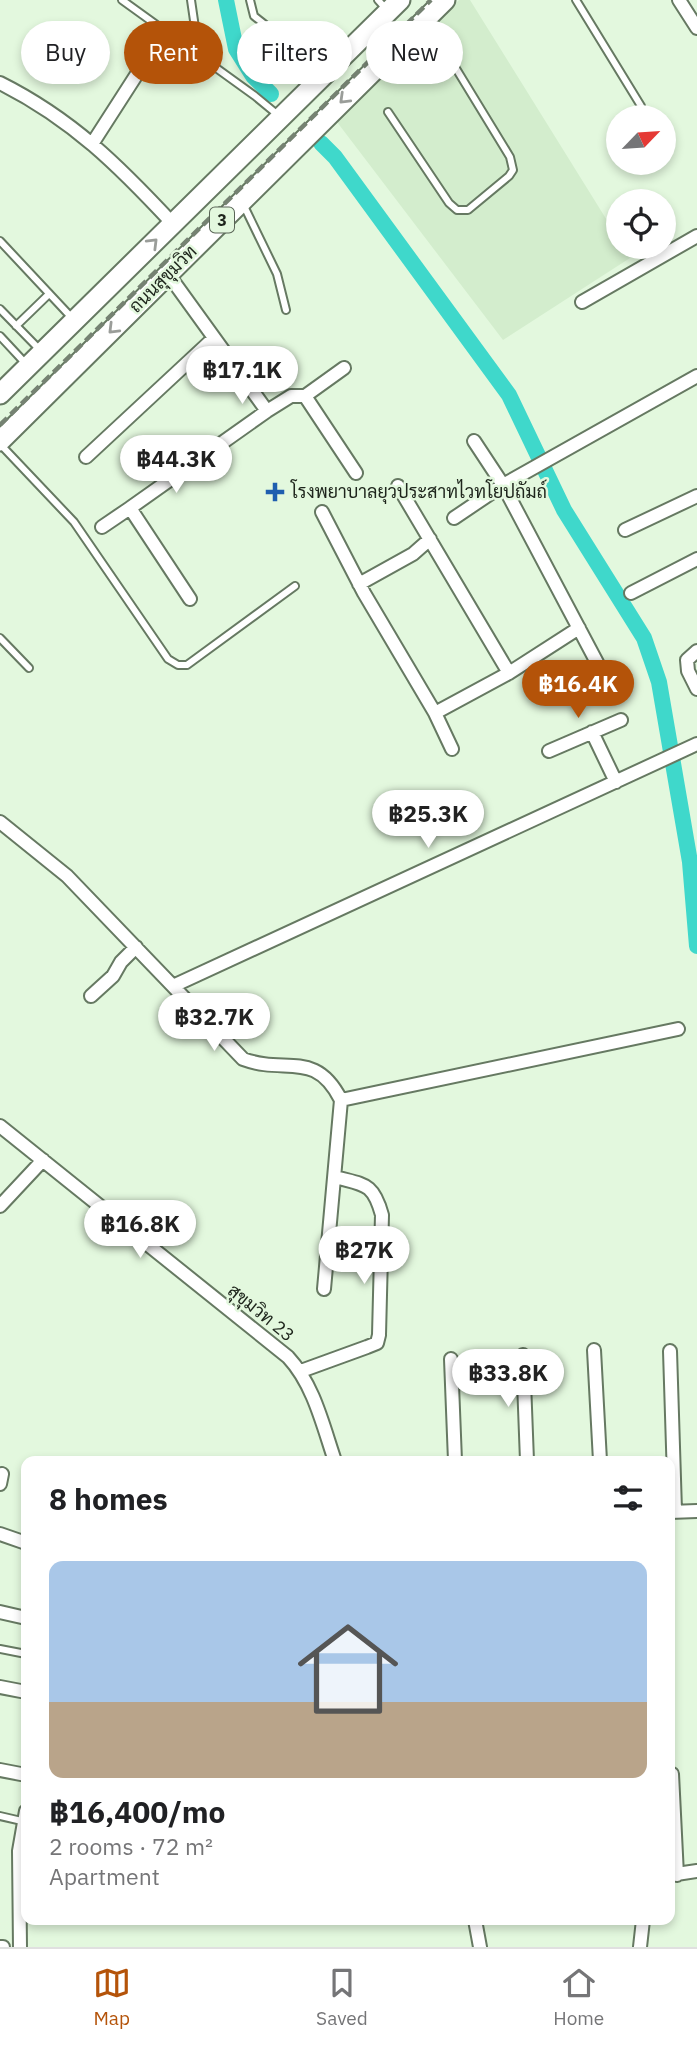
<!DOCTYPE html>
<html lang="en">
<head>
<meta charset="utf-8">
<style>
  body { margin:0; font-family:"IBM Plex Sans",Sarabun,sans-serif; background:#f2f2f2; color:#202124; height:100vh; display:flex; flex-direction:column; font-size:26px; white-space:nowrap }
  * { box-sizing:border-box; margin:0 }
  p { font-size:23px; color:#757577 }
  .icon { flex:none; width:38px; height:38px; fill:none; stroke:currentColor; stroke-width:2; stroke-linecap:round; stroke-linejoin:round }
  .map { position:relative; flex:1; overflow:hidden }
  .sheet { position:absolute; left:21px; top:1456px; width:654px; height:469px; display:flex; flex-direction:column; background:#fff; border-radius:14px; box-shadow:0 4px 10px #0003 }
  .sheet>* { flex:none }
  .banner { position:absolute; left:21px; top:21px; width:656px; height:63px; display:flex; gap:14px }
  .needle { width:46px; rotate:65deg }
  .tools { position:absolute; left:606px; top:105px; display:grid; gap:14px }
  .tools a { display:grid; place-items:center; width:70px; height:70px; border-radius:50%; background:#fff; box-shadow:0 4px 10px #0003; font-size:35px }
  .price { position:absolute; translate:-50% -60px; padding:0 16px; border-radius:24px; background:#fff; color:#222; font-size:23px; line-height:46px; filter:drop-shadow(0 2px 4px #0008) }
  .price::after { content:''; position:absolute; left:50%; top:42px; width:21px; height:16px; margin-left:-10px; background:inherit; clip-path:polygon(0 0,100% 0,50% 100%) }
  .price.active { background:#b45309; color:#fff }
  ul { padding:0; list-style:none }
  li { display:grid; align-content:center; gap:14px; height:371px; padding:0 28px }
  li span { display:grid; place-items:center; height:217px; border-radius:14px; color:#555 }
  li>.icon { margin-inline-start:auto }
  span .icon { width:126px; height:126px; fill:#fffc; stroke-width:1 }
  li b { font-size:30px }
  h2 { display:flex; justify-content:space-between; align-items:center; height:84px; padding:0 28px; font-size:30px }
  .chip { padding:0 24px; border-radius:32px; background:#fff; box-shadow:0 4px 10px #0003; font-size:24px; line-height:63px }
  .chip.active { background:#b45309; color:#fff }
  .tab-bar { display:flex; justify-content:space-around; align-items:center; height:98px; border-top:2px solid #e0e0e0; background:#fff; font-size:19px; color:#757577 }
  .tab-bar a { display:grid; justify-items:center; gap:4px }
  .tab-bar .active { color:#b45309 }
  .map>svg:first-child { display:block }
  .built { fill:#d3edcd }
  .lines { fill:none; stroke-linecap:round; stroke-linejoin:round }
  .canal { stroke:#3fd8cb; stroke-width:16 }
  .service-casing { stroke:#667962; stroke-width:10 }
  .minor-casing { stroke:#667962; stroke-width:16 }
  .trunk-casing { stroke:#667962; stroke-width:23 }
  .service { stroke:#fff; stroke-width:6 }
  .minor { stroke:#fff; stroke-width:12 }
  .trunk { stroke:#fff; stroke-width:19 }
  .rail { stroke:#758272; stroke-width:4.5; stroke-dasharray:10 5; stroke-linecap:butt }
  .oneway { stroke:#9a9d99 }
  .poi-dot { fill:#1e5eaf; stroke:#e3f8de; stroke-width:2.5 }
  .labels { text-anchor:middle; stroke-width:5; stroke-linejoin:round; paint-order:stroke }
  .shield { fill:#e3f8de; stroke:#596456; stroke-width:2 }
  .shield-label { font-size:16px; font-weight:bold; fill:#1e251c }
  .street-label { font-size:18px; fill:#1e251c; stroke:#e3f8de }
  .poi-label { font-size:18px; fill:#1e251c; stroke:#e3f8de; text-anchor:start }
</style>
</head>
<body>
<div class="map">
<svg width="697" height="1947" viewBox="0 0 697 1947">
  <rect width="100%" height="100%" fill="#e3f8de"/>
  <path class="built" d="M459 0H470L618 238V247H623L630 258 503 340 337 122Z"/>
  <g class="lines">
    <path class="canal" d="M226 0 236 49 253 76 271 94
      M321 143 335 157 509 395 564 510 644 638 659 682 690 862 697 946"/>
    <defs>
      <path id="service" d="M122 0 255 96 278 115
        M191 0 199 55
        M250 0 254 16 292 46 321 76
        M378 0 387 10
        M576 0 641 106
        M388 112 449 203 457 210H468L509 176 513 170 510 157 427 21
        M244 206 277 274 286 310
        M0 241 73 319
        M0 309 41 351
        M16 326 49 294
        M0 336 27 365
        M0 444 74 522 168 659 178 665H187L295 586
        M0 638 29 668
        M0 1649 26 1654
        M0 1816 26 1822"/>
      <path id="minor" d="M679 0 697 28
        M0 83C72 119 119 166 173 224
        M92 144 137 74
        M168 274 267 411 291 396H305L356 473
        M582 302 697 236
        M305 396 344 368
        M474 441 503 485 602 672
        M86 457 214 338
        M398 486 509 673
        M322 512 364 593 435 713 452 749
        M454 518 503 485 697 376
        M102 527 130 508
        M625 530 697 496
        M359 584 413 554 430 539
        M631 593 697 559
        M190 599 130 508 267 411
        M697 651 687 660 688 671 697 689
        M435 713 509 673 579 628
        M592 732 616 782
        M549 751 621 720
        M0 822 67 876 243 1059C286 1075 315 1049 341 1100L324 1289
        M173 986 697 744
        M91 996 113 976 121 962 136 947
        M341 1100 678 1029
        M0 1126 288 1357C314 1385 323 1426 335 1461
        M0 1206 43 1160
        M594 1350 600 1461
        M670 1351 675 1511
        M523 1355 527 1461
        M451 1359 455 1461
        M301 1371 367 1347 377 1343 379 1335 382 1215C373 1182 364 1185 335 1177
        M0 1484 2 1474
        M670 1512 697 1511
        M0 1534 26 1543
        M0 1612 26 1618
        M0 1687 26 1692
        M0 1770 26 1775
        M672 1774 677 1875
        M670 1875 697 1871
        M475 1920 480 1947
        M0 1947H3
        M20 1947 19 1851 26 1811
        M640 1947 643 1920"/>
      <path id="trunk" d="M0 394 400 0
        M0 441 445 0"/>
    </defs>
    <use href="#service" class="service-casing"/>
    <use href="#minor" class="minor-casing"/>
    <use href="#trunk" class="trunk-casing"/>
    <use href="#service" class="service"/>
    <use href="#minor" class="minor"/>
    <use href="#trunk" class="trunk"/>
    <path class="rail" d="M0 425 431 0"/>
  </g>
  <defs><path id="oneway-chevron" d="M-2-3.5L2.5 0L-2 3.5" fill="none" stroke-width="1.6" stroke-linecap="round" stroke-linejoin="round" transform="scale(1.75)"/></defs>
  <g class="oneway">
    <use href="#oneway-chevron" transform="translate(344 99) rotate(136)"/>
    <use href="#oneway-chevron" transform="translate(153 243) rotate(-45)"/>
    <use href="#oneway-chevron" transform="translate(113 329) rotate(135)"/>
  </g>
  <path class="poi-dot" d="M271.5 481.5h7v7h7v7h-7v7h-7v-7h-7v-7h7z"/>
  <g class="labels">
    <rect class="shield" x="210" y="207.5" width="24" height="25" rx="5"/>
    <g class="shield-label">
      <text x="222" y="226">3</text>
    </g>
    <g class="street-label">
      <text transform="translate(163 279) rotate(-45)" y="6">ถนนสุขุมวิท</text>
      <text transform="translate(261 1313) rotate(39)" y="6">สุขุมวิท 23</text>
    </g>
    <g class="poi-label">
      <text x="291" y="498">โรงพยาบาลยุวประสาทไวทโยปถัมถ์</text>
    </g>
  </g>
</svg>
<div class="tools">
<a><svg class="needle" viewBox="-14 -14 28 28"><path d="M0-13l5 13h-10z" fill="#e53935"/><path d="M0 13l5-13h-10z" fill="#757577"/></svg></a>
<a><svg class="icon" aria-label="locate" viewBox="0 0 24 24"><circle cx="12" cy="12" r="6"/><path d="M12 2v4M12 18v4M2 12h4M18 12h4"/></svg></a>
</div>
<b class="price" style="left:242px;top:406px">฿17.1K</b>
<b class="price" style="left:176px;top:495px">฿44.3K</b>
<b class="price active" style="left:578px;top:720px">฿16.4K</b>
<b class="price" style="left:428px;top:850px">฿25.3K</b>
<b class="price" style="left:214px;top:1053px">฿32.7K</b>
<b class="price" style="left:140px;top:1260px">฿16.8K</b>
<b class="price" style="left:364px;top:1286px">฿27K</b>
<b class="price" style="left:508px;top:1409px">฿33.8K</b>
<div class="banner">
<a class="chip">Buy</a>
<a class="chip active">Rent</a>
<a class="chip">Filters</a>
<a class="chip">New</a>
</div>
<section class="sheet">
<h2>8 homes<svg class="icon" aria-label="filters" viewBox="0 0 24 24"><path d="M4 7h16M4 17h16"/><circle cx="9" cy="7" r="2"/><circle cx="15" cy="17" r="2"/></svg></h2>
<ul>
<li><span style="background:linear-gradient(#a9c7e8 65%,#b9a48a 0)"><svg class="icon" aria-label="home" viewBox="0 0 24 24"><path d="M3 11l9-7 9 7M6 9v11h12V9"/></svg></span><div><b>฿16,400/mo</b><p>2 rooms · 72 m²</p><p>Apartment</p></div></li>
</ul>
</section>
</div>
<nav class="tab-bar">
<a class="active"><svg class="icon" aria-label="map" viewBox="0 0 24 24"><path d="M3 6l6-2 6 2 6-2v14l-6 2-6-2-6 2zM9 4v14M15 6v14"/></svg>Map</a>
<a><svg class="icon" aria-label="saved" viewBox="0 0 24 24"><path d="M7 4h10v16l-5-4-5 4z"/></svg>Saved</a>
<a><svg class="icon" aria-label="home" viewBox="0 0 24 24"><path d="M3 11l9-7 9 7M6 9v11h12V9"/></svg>Home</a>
</nav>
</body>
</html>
